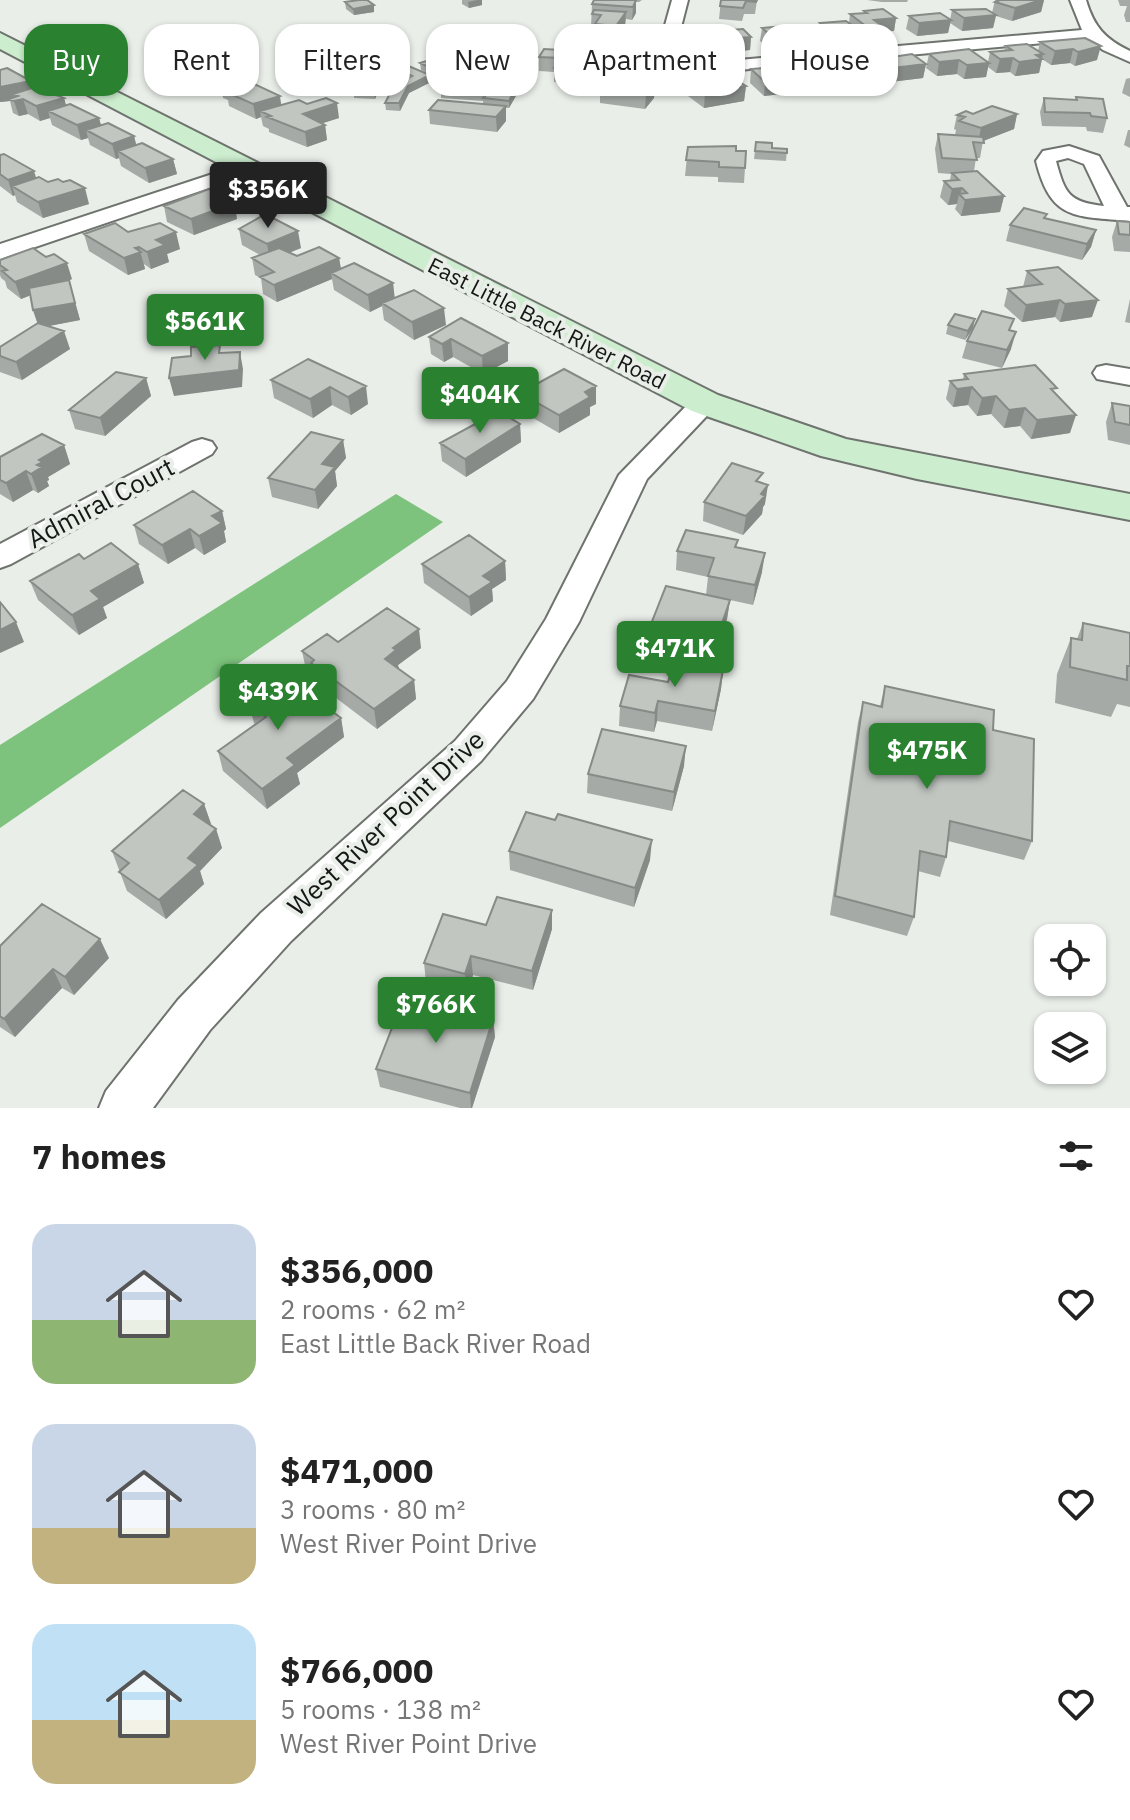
<!DOCTYPE html>
<html lang="en">
<head>
<meta charset="utf-8">
<style>
  body { margin:0; font-family:"IBM Plex Sans",sans-serif; background:#f6f6f6; color:#222; height:100vh; display:flex; flex-direction:column; font-size:30px; white-space:nowrap }
  * { box-sizing:border-box; margin:0 }
  p { font-size:26px; color:#767676 }
  .icon { flex:none; width:44px; height:44px; fill:none; stroke:currentColor; stroke-width:2; stroke-linecap:round; stroke-linejoin:round }
  .map { position:relative; height:1108px; overflow:hidden }
  .side { display:flex; flex-direction:column; background:#fff; flex:1 }
  .side>* { flex:none }
  .guide { position:absolute; left:24px; top:24px; width:1082px; height:72px; display:flex; gap:16px }
  .buttons { position:absolute; left:1034px; top:924px; display:grid; gap:16px }
  .buttons a { display:grid; place-items:center; width:72px; height:72px; border-radius:16px; background:#fff; box-shadow:0 2px 6px #0004; font-size:40px }
  .price { position:absolute; translate:-50% -68px; padding:0 18px; border-radius:8px; background:#2a812f; color:#fff; font-size:26px; line-height:52px; filter:drop-shadow(0 2px 4px #0008) }
  .price::after { content:''; position:absolute; left:50%; top:48px; width:24px; height:18px; margin-left:-12px; background:inherit; clip-path:polygon(0 0,100% 0,50% 100%) }
  .price.selected { background:#222; color:#fff }
  ul { padding:0; list-style:none }
  li { display:flex; align-items:center; gap:24px; height:200px; padding:0 32px }
  li span { display:grid; place-items:center; flex:none; width:224px; height:160px; border-radius:24px; color:#555 }
  li>.icon { margin-inline-start:auto }
  span .icon { width:96px; height:96px; fill:#fffc; stroke-width:1 }
  li b { font-size:34px }
  h2 { display:flex; justify-content:space-between; align-items:center; height:96px; padding:0 32px; font-size:34px }
  .chip { padding:0 28px; border-radius:24px; background:#fff; box-shadow:0 2px 6px #0004; font-size:28px; line-height:72px }
  .chip.selected { background:#2a812f; color:#fff }
  .map>svg:first-child { display:block }
  .water { fill:#7dc27d }
  .lines { fill:none; stroke-linecap:round; stroke-linejoin:round }
  .street-casing { stroke:#6e736e; stroke-width:4 }
  .secondary-casing { stroke:#6e736e; stroke-width:4 }
  .street { fill:#fff; fill-rule:evenodd }
  .secondary { fill:#ccedce; fill-rule:evenodd }
  .wall { fill:#a6aaa6 }
  .shaded-wall { fill:#878b87 }
  .building { fill:#c1c6c1; stroke:#878b87; stroke-width:2 }
  .labels { text-anchor:middle; stroke-width:8; stroke-linejoin:round; paint-order:stroke }
  .far-street-label { font-size:22px; fill:#151715; stroke:#e9eee9 }
  .street-label { font-size:26px; fill:#151715; stroke:#e9eee9 }
</style>
</head>
<body>
<div class="map">
<svg width="1130" height="1108" viewBox="0 0 1130 1108">
  <rect width="100%" height="100%" fill="#e9eee9"/>
  <path class="water" d="M396 494 443 522 0 828V745Z"/>
  <g class="lines">
    <defs>
      <path id="street" d="M672 0H688L671 66 1082 30 1070 0H1086C1094 27 1105 39 1130 51V62L1103 50 1089 39 661 77 652 72Z
        M1069 146 1099 156 1127 207H1130V221C1075 216 1051 221 1036 161L1043 151ZM1068 158 1084 164 1104 206C1069 202 1065 194 1056 161Z
        M249 162 256 164 259 168 256 172 0 259V244Z
        M1106 365 1130 369V385L1097 379 1093 373 1097 367Z
        M705 395 715 397 719 403 647 479 579 622 533 699 481 761 291 941 210 1030 153 1108H99L106 1091 178 1000 261 913 455 741 507 681 546 619 619 475 695 397Z
        M202 439 212 442 216 448 212 454 11 564 0 568V544L192 442Z"/>
      <path id="secondary" d="M0 33 718 395 846 439 1130 494V520L917 479 821 456 692 411 0 49Z"/>
    </defs>
    <use href="#street" class="street-casing"/>
    <use href="#secondary" class="secondary-casing"/>
    <use href="#street" class="street"/>
    <use href="#secondary" class="secondary"/>
  </g>
  <path class="wall" d="M462 0H482V5L469 8 462 4Z
    M594 0H642L639 2H636V13L632 20 626 19 625 25 615 39V45L607 61 594 60 593 66 580 84 554 82V72L539 71V57L577 51V38L595 31V28L591 27 592 4Z
    M721 0H757L755 14H744L742 21 719 19Z
    M867 0H908L907 2H882Z
    M995 0H1044L1041 12 1012 21 996 16 993 28 962 31 950 23 948 33 917 36 906 29 909 16 950 20 952 10 992 13Z
    M1118 0H1130V22H1126L1124 15 1127 6H1120Z
    M345 2 374 5V12L354 15 346 9Z
    M864 11 896 18 894 31 880 32 879 39 865 40 855 32 854 41 827 44 819 36 820 23H849L850 14 864 13Z
    M762 28 804 32 803 45 768 48 760 41Z
    M703 32 751 37 750 50 710 54 702 46Z
    M1085 38 1097 60 1075 66 1070 63 1051 65 1042 59 1039 73 1015 76 1010 72 996 73 988 67 986 77 964 79 957 74 937 76 926 68 929 54 988 62 990 52 1004 51 1006 46 1038 51 1040 42Z
    M873 60 926 64 923 78 882 83 871 74Z
    M420 63 510 86H517V94L509 108H506V121L497 132 430 124 429 110 483 104V101L441 98V90L448 83 421 70Z
    M808 64 861 85 820 89 807 78Z
    M395 68 430 75 431 82 409 93 400 111 386 110 385 103 405 79 396 75Z
    M751 69 797 74 795 88H791L790 93 764 96 750 83Z
    M1 70 31 81 33 88 64 98 66 105 99 118 101 125 134 136 136 145 173 159 177 174 149 183 121 166 119 158 116 159 90 145 88 138 81 140 52 125 50 118 40 121 28 114 19 116 13 113 10 101 0 102Z
    M1130 78V97L1122 93 1126 79Z
    M689 82 746 86 744 101 704 108 688 96Z
    M379 83V90L375 99 354 98V91Z
    M655 84 654 98 645 109 600 103V88Z
    M222 91 281 105 339 118 322 123 325 125 327 140 307 147 269 132V129L263 126 261 117 256 119 229 106 228 100 223 98Z
    M1076 97 1107 118 1103 133 1087 131 1086 127 1042 126 1040 112 1044 98 1075 100Z
    M973 114H1017L1014 129 983 141 980 158H976L974 171 1004 196 1000 212 961 216 955 209 957 204 948 205 940 197 944 181 950 180 951 174 938 173 935 149 938 134 955 135 956 130 954 129 957 115Z
    M1128 130H1130V148L1124 145Z
    M756 142 772 148 787 149 786 161 754 159Z
    M688 147 745 168 744 183 718 182V177L685 176Z
    M0 155 36 178 89 204 43 218 17 202 15 195 13 196 0 186Z
    M234 203 237 219 194 235 167 222 164 206Z
    M1046 218 1096 230 1091 247 1082 260 1006 241 1010 225Z
    M1117 221 1130 222V252L1114 251 1112 237Z
    M239 229 301 248 290 252 297 256 339 258 341 269 393 283 394 298 446 325 414 340 384 320 382 306 370 312 334 290 332 279 277 302 263 294 261 278 255 275 252 258 260 255 242 245Z
    M128 232 180 249 167 254 169 262 151 269 144 264 145 269 128 275 89 251 84 234Z
    M0 260 72 279 68 281 69 280 80 320 48 326 70 349 22 380 0 372V347L38 324 33 310 31 295 21 299 7 288 5 281 1 278 0 275Z
    M1027 271 1092 317 1060 322 1055 317 1022 322 1004 306 1008 289 1023 287Z
    M1130 299V323L1125 322Z
    M948 325 973 328 965 340 946 334Z
    M1011 330V349L1002 368 962 358 967 341Z
    M429 337 508 343V361L483 374 453 357 444 362 431 354Z
    M308 359 368 404 351 415 332 405 313 418 274 398 271 380Z
    M964 374 1056 394 1070 433 1031 439 1020 426 1004 428 991 414 977 416 968 405 953 407 946 399 950 381 963 379Z
    M146 378 151 396 105 436 75 429 69 410Z
    M520 393 596 404 590 407V415L559 433 521 411Z
    M1112 403 1130 406V445L1108 440 1106 422Z
    M520 424 521 442 466 477 442 461 440 443Z
    M343 440 346 458 335 471 337 486 318 509 272 497 268 478Z
    M64 445 70 464 48 477 49 480 47 481 49 486 38 493 33 490 13 502 0 494V457Z
    M761 483 765 504 763 507 762 514 743 535 703 521 704 502Z
    M222 511 226 529 224 531 226 542 204 555 195 548 168 564 139 544 134 525Z
    M737 548 762 572 753 605 730 600 727 619 715 658 650 643 651 624 706 595 708 577 676 570 677 551Z
    M84 559 138 564 144 583 103 607 107 618 79 635 38 600 30 581Z
    M505 561 506 580 492 589 493 601 471 616 424 583 422 564Z
    M1083 623 1130 633V707L1117 704 1111 717 1055 703 1057 674 1071 638 1077 639Z
    M338 642 421 648 398 665 399 669 414 680 416 699 377 729 315 682 314 676 306 670 302 651Z
    M723 670 721 689 712 731 657 721 654 732 619 726 620 706 668 682Z
    M885 686 993 730 1032 841 1024 860 948 841 946 857 940 877 918 871 914 917 907 936 830 915 858 722 863 702 880 706Z
    M249 704 341 718 344 737 297 773 300 784 267 809 223 771 218 751 256 725 254 723Z
    M684 766 672 811 587 793 588 774Z
    M204 804 211 824H210L216 829 222 848 200 871 204 884 166 919 127 891 112 851Z
    M509 851 650 860 634 907 510 870Z
    M486 925 552 929 533 990 473 975 467 993 426 982 424 963Z
    M0 946 109 958 74 995 62 988 15 1037 0 1027Z
    M493 1019 495 1037 472 1108H460L380 1087 376 1069Z"/>
  <path class="shaded-wall" d="M477 0H482V5L469 8 468 2Z
    M636 0V13L632 20 633 7Z
    M1041 0H1044L1041 12 1012 21 1015 8Z
    M374 5V12L354 15 353 9Z
    M626 12 625 25 615 39 616 26Z
    M996 15 993 28 962 31 964 18Z
    M896 18 894 31 880 32 879 39 865 40 867 27 874 20Z
    M951 20 948 33 917 36 919 23Z
    M856 28 854 41 827 44 829 30Z
    M615 32V45L607 61V47Z
    M804 32 803 45 768 48 769 34Z
    M751 37 750 50 710 54 711 40Z
    M1101 46 1097 60 1075 66 1078 52Z
    M1073 49 1070 63 1051 65 1055 51Z
    M594 52 593 66 580 84V70Z
    M1043 54 1039 73 1015 76 1019 62 1036 55Z
    M1013 58 1010 72 996 73 1000 59Z
    M959 60 957 74 937 76 939 62Z
    M989 63 986 77 964 79 967 65Z
    M926 64 923 78 882 83 884 69Z
    M863 71 861 85 820 89 822 75Z
    M797 74 795 88H791L790 93 764 96 765 82 787 75Z
    M430 75 431 82 409 93 400 111 399 103 408 86Z
    M31 81 35 95 18 96 13 94 15 99H9L10 101 0 102V87Z
    M379 83V90L375 99 374 91Z
    M655 84 654 98 645 109 646 94Z
    M517 86V94L509 108V101Z
    M746 86 744 101 704 108 705 93Z
    M280 96 282 110 260 111 261 117 256 119 253 104Z
    M64 98 68 113 48 111 50 118 40 121 36 106Z
    M23 99 28 114 19 116 14 101Z
    M337 103 339 118 305 129 303 114Z
    M506 106V121L497 132 496 117Z
    M1017 114 1014 129 978 143 981 128Z
    M99 118 103 133 86 130 88 138 81 140 77 125Z
    M325 125 327 140 307 147 305 132Z
    M134 136 138 152 118 151 119 158 116 159 112 144Z
    M173 159 177 174 149 183 145 168Z
    M34 171 39 187 12 186 15 195 13 196 8 180Z
    M85 188 89 204 43 218 38 202Z
    M962 188 960 195 959 194 957 204 948 205 952 189Z
    M1004 196 1000 212 961 216 965 200Z
    M234 203 237 219 194 235 191 219Z
    M1096 230 1091 247 1082 260 1087 244Z
    M298 231 301 248 270 261 267 244Z
    M176 232 180 249 167 254 169 262 151 269 147 252 156 240Z
    M139 247 145 269 128 275 124 258 135 248Z
    M339 258 342 275 331 273 332 279 277 302 274 285Z
    M67 263 72 279 21 299 15 282Z
    M69 280 80 320 39 328 33 310Z
    M393 283 395 300 382 303V306L370 312 368 295Z
    M1060 300 1055 317 1022 322 1026 305Z
    M1098 300 1092 317 1060 322 1065 304Z
    M444 308 446 325 414 340 412 322Z
    M975 319 973 328 965 340 968 331Z
    M64 331 70 349 22 380 16 362Z
    M1016 332 1011 349 1002 368 1007 350Z
    M451 339 453 357 444 362 442 344Z
    M508 343V361L483 374 482 356Z
    M240 352 243 369 242 387 174 396 169 378Z
    M146 378 151 396 105 436 100 418Z
    M366 386 368 404 351 415 348 397Z
    M596 386V404L590 407V415L559 433V415L585 392Z
    M330 387 332 405 313 418 310 399Z
    M972 387 968 405 953 407 957 389Z
    M996 396 991 414 977 416 982 398Z
    M1025 408 1020 426 1004 428 1009 410Z
    M1076 415 1070 433 1031 439 1037 420Z
    M520 424 521 442 466 477 465 459Z
    M343 440 346 458 335 471 337 486 318 509 315 490 322 464Z
    M64 445 70 464 48 477 49 480 47 481 49 486 38 493 31 474 39 460Z
    M26 471 33 490 13 502 6 483Z
    M768 485 765 504 763 507 762 514 743 535 746 516Z
    M222 511 226 529 224 531 226 542 204 555 199 536 212 516Z
    M190 529 195 548 168 564 162 545Z
    M765 553 762 572 753 605 755 585Z
    M505 561 506 580 492 589 493 601 471 616 469 597 483 576Z
    M138 564 144 583 103 607 107 618 79 635 72 615 91 591Z
    M730 600 727 619 715 658 717 638Z
    M16 622 24 642 0 653V630Z
    M419 629 421 648 398 665 399 670 385 659 393 648Z
    M723 670 721 689 712 731 715 711Z
    M414 680 416 699 377 729 374 709Z
    M658 701 657 721 654 732 655 713Z
    M341 718 344 737 297 773 300 784 267 809 262 789 287 758Z
    M686 746 684 766 672 811 674 792Z
    M204 804 211 824 200 833 194 814Z
    M216 829 222 848 200 871 204 884 166 919 159 900 188 858Z
    M652 840 650 860 634 907 635 888Z
    M552 910V929L533 990 532 971Z
    M100 939 109 958 74 995 65 977Z
    M471 956 473 975 467 993 465 974Z
    M53 969 62 988 15 1037 4 1019Z
    M493 1019 495 1037 472 1108H471L470 1093Z"/>
  <path class="building" d="M359 0H367L374 5 353 9 345 2Z
    M594 0H636L633 7 592 4Z
    M721 0H757L756 2 746 1 743 8 720 6Z
    M999 0H1041L1015 8 995 2 1000 0Z
    M883 9 896 18 874 20 881 25 867 27 850 14 867 13 864 11Z
    M986 9 996 15 964 18 952 10Z
    M594 10 626 12 616 26 595 24 601 15 592 14Z
    M940 13 951 20 919 23 909 16Z
    M846 21 856 28 829 30 820 23Z
    M796 25 804 32 769 34 762 28Z
    M743 29 751 37 711 40 703 32Z
    M582 30 615 32 607 47 585 45 588 39 577 38Z
    M1085 38 1101 46 1078 52 1073 49 1055 51 1040 42Z
    M1027 44 1043 54 1036 55 1042 59 1019 62 1013 58 1000 59 990 52 1012 50 1006 46Z
    M544 49 594 52 580 70 554 68 560 58 539 57Z
    M969 49 989 63 967 65 959 60 939 62 929 54Z
    M912 54 926 64 884 69 873 60Z
    M433 59 462 73 510 78 504 85 517 86 509 101 483 98 487 94 441 90 452 78 420 63Z
    M852 61 863 71 822 75 808 64Z
    M406 65 430 75 408 86 399 103H385L395 84 412 76 395 68Z
    M787 66 797 74 787 75 792 79 765 82 751 69Z
    M7 68 31 81 0 87V70Z
    M731 77 746 86 705 93 689 82Z
    M610 78 655 84 646 94 600 88Z
    M358 82 379 83 374 91H354Z
    M254 84 280 96 253 104 226 92Z
    M239 85 243 87 226 92 227 93 222 91Z
    M35 87 64 98 36 106 23 99 14 101 9 99 18 96 13 94Z
    M1076 97 1103 99 1107 118 1091 116 1090 113 1045 112 1044 98 1077 100Z
    M326 98 337 103 303 114 325 125 305 132 267 117 271 116 260 111 299 100 307 104Z
    M438 100 506 106 496 117 429 110Z
    M70 104 99 118 77 125 48 111Z
    M992 106 1017 114 981 128 959 121 965 117 957 115 966 111 973 114Z
    M108 123 134 136 112 144 86 130Z
    M938 134 983 137 984 143 973 142 977 160 942 158Z
    M756 142 772 143V148L787 149V153L755 151Z
    M142 143 173 159 145 168 118 151Z
    M736 146V151H746L745 168 719 167V162L686 160 688 147Z
    M4 154 34 171 8 180 0 174V155Z
    M977 171 1004 196 965 200 959 194 967 193 962 188 952 189 944 181 959 180 952 173Z
    M39 177 48 182 58 179 63 182 70 180 85 188 38 202 12 186Z
    M209 189 234 203 191 219 164 206Z
    M1024 208 1047 214 1044 218 1096 230 1087 244 1010 225Z
    M262 216 271 217 298 231 267 244 239 229Z
    M1117 221 1130 222V235L1119 234Z
    M115 223 128 232 160 223 176 232 156 240 165 245 147 252 139 247 135 248 141 252 124 258 84 234Z
    M319 247 339 258 274 285 260 277 274 272 252 258 279 248 297 256Z
    M33 248 46 257 54 254 67 263 15 282 2 271 7 270 0 265V260Z
    M354 263 393 283 368 295 331 273Z
    M1058 267 1098 300 1065 304 1060 300 1026 305 1008 289 1042 284 1027 271Z
    M69 280 75 303 33 310 29 288Z
    M414 290 444 308 412 322 382 303Z
    M982 311 1014 319 1009 330 1016 332 1007 350 967 341Z
    M955 314 975 319 968 331 948 325Z
    M461 318 508 343 482 356 451 339 442 344 429 337Z
    M38 323 64 331 16 362 0 356V347Z
    M220 345 219 353 240 352 239 370 169 378 172 358 191 356V347Z
    M308 359 366 386 348 397 330 387 310 399 271 380Z
    M1035 365 1057 388 1051 389 1076 415 1037 420 1025 408 1009 410 996 396 982 398 972 387 957 389 950 381 968 379 964 374Z
    M564 369 596 386 585 392 590 397 559 415 520 393Z
    M116 372 146 378 100 418 69 410Z
    M1112 403 1130 406V425L1115 422Z
    M499 411 520 424 465 459 440 443Z
    M311 432 343 440 322 464 335 467 315 490 268 478Z
    M42 434 64 445 39 460 43 462 37 465 42 467 31 474 26 471 6 483 0 480V457Z
    M732 463 763 473 756 481 768 485 761 494 765 496 746 516 704 502Z
    M193 491 222 511 212 516 222 523 199 536 190 529 162 545 134 525Z
    M686 530 738 540 735 547 765 553 755 585 708 576 714 558 677 551Z
    M469 535 505 561 483 576 492 582 469 597 422 564Z
    M111 543 138 564 91 591 100 599 72 615 30 581 79 554 84 559Z
    M666 586 730 600 717 638 651 624Z
    M0 602 16 622 0 630Z
    M387 608 419 629 393 648 396 650 385 659 414 680 374 709 311 663 314 660 302 651 327 634 338 642Z
    M1083 623 1130 633V666H1127V680L1070 667 1071 638 1082 640Z
    M674 661 723 670 715 711 658 701 655 713 620 706 629 675 668 682Z
    M287 677 341 718 287 758 295 765 262 789 218 751 266 717 249 704Z
    M885 686 994 710 993 730 1034 739 1032 841 950 821 946 857 920 851 914 917 835 896 863 702 882 707Z
    M602 729 686 746 674 792 588 774Z
    M183 790 204 804 194 814 216 829 188 858 198 865 159 900 119 872 129 863 112 851Z
    M526 812 555 820 558 814 652 840 635 888 509 851Z
    M497 897 552 910 532 971 471 956 465 974 424 963 443 914 486 925Z
    M42 904 100 939 65 977 53 969 4 1019 0 1016V946Z
    M404 997 493 1019 470 1093 376 1069Z"/>
  <g class="labels">
    <g class="far-street-label">
      <text transform="translate(547 323) rotate(27)" y="8">East Little Back River Road</text>
    </g>
    <g class="street-label">
      <text transform="translate(101 503) rotate(-28)" y="9">Admiral Court</text>
      <text transform="translate(386 823) rotate(-43)" y="9">West River Point Drive</text>
    </g>
  </g>
</svg>
<div class="buttons">
<a><svg class="icon" aria-label="locate" viewBox="0 0 24 24"><circle cx="12" cy="12" r="6"/><path d="M12 2v4M12 18v4M2 12h4M18 12h4"/></svg></a>
<a><svg class="icon" aria-label="layers" viewBox="0 0 24 24"><path d="M12 4l9 5-9 5-9-5zM3 14l9 5 9-5"/></svg></a>
</div>
<b class="price selected" style="left:268px;top:230px">$356K</b>
<b class="price" style="left:205px;top:362px">$561K</b>
<b class="price" style="left:480px;top:435px">$404K</b>
<b class="price" style="left:675px;top:689px">$471K</b>
<b class="price" style="left:278px;top:732px">$439K</b>
<b class="price" style="left:927px;top:791px">$475K</b>
<b class="price" style="left:436px;top:1045px">$766K</b>
<div class="guide">
<a class="chip selected">Buy</a>
<a class="chip">Rent</a>
<a class="chip">Filters</a>
<a class="chip">New</a>
<a class="chip">Apartment</a>
<a class="chip">House</a>
</div>
</div>
<section class="side">
<h2>7 homes<svg class="icon" aria-label="filters" viewBox="0 0 24 24"><path d="M4 7h16M4 17h16"/><circle cx="9" cy="7" r="2"/><circle cx="15" cy="17" r="2"/></svg></h2>
<ul>
<li><span style="background:linear-gradient(#c9d6e8 60%,#8fb573 0)"><svg class="icon" aria-label="home" viewBox="0 0 24 24"><path d="M3 11l9-7 9 7M6 9v11h12V9"/></svg></span><div><b>$356,000</b><p>2 rooms · 62 m²</p><p>East Little Back River Road</p></div><svg class="icon" aria-label="heart" viewBox="0 0 24 24"><path d="M12 20l-8-8c-3-5 5-10 8-4 3-6 11-1 8 4z"/></svg></li>
<li><span style="background:linear-gradient(#c9d6e8 65%,#c2b280 0)"><svg class="icon" aria-label="home" viewBox="0 0 24 24"><path d="M3 11l9-7 9 7M6 9v11h12V9"/></svg></span><div><b>$471,000</b><p>3 rooms · 80 m²</p><p>West River Point Drive</p></div><svg class="icon" aria-label="heart" viewBox="0 0 24 24"><path d="M12 20l-8-8c-3-5 5-10 8-4 3-6 11-1 8 4z"/></svg></li>
<li><span style="background:linear-gradient(#bfe0f5 60%,#c2b280 0)"><svg class="icon" aria-label="home" viewBox="0 0 24 24"><path d="M3 11l9-7 9 7M6 9v11h12V9"/></svg></span><div><b>$766,000</b><p>5 rooms · 138 m²</p><p>West River Point Drive</p></div><svg class="icon" aria-label="heart" viewBox="0 0 24 24"><path d="M12 20l-8-8c-3-5 5-10 8-4 3-6 11-1 8 4z"/></svg></li>
</ul>
</section>
</body>
</html>
